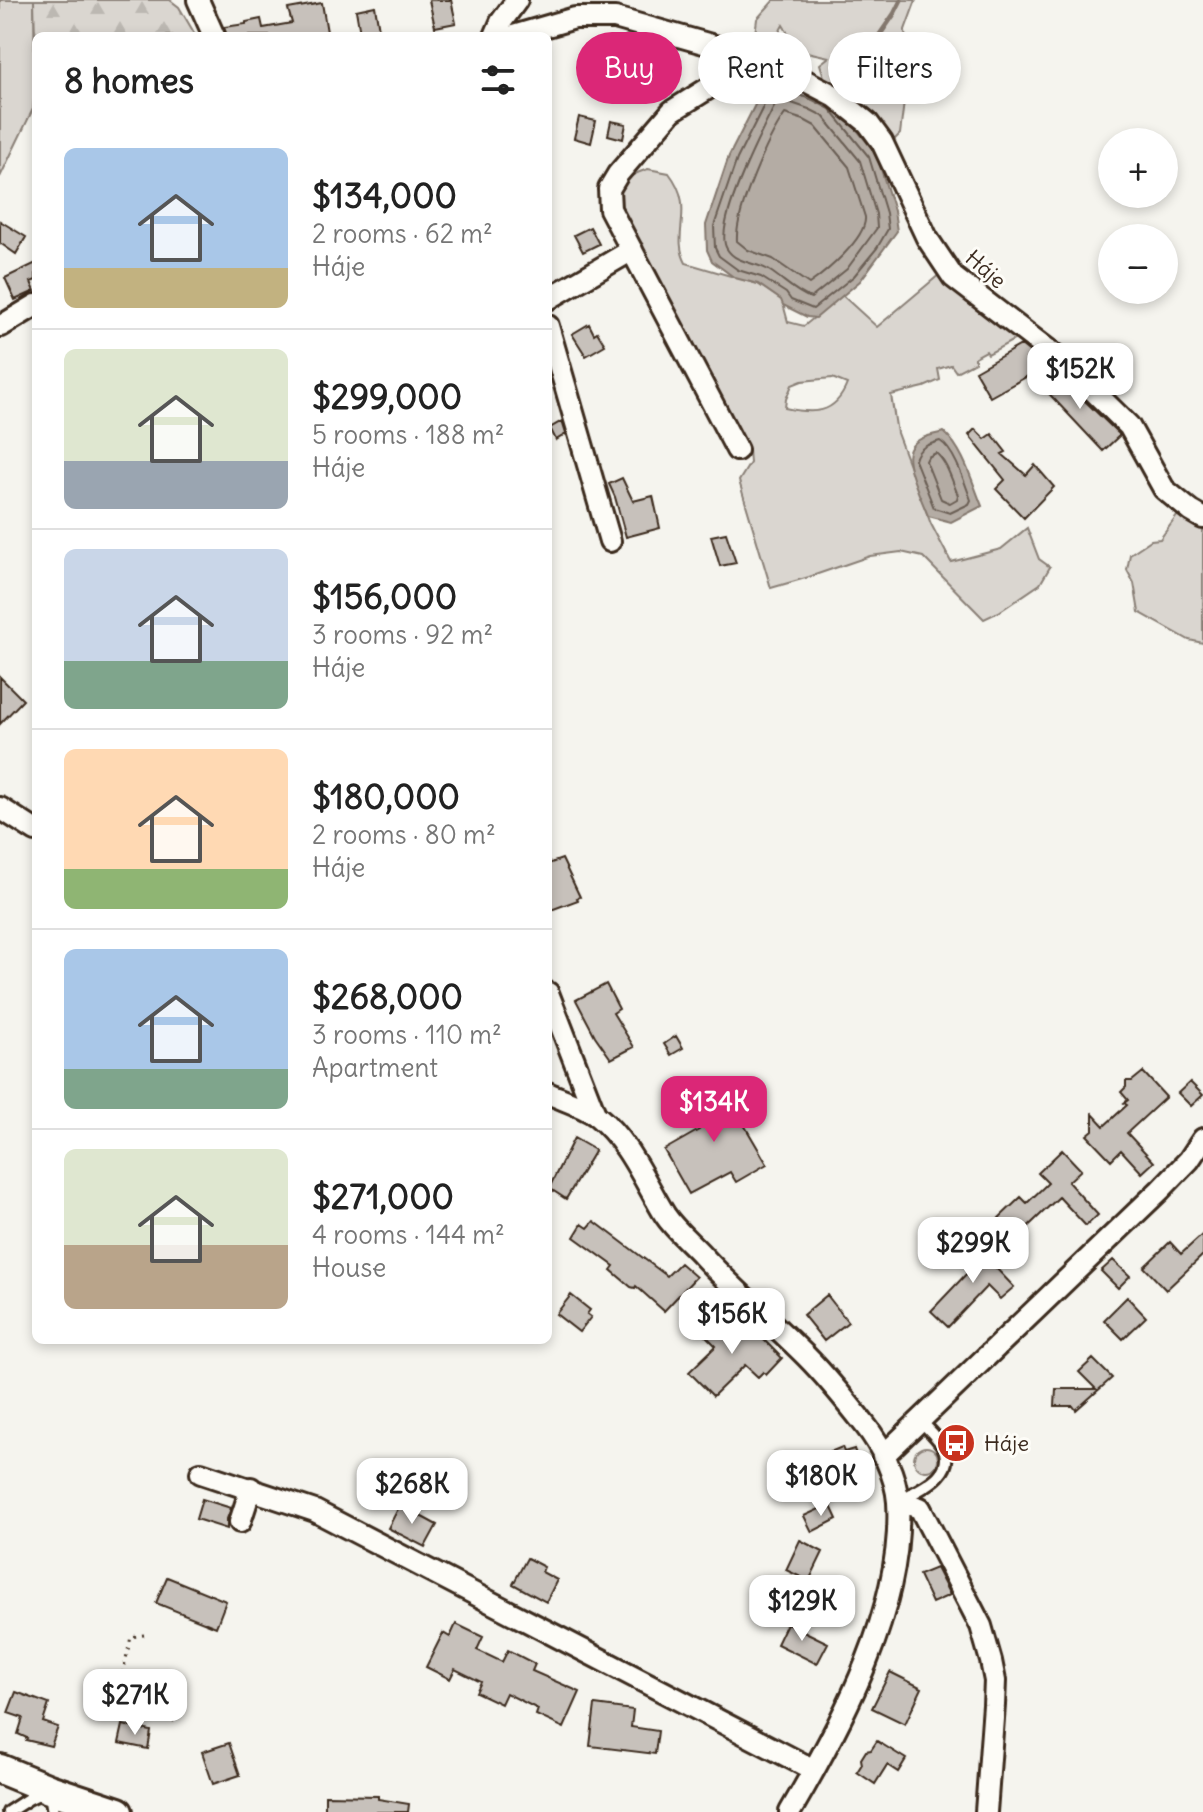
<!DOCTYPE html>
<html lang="en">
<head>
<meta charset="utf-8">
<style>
  body { margin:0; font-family:Delius,sans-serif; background:#f2f2f2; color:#222; height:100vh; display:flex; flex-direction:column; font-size:30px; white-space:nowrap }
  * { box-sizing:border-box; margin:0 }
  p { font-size:26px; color:#767676 }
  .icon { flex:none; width:44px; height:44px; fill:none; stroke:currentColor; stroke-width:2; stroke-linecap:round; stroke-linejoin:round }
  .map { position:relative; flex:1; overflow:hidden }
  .drawer { position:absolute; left:32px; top:32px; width:520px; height:1312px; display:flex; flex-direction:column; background:#fff; border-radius:12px; box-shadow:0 4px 12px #0003 }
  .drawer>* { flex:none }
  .guide { position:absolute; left:576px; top:32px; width:506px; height:72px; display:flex; gap:16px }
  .controls { position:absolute; left:1098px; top:128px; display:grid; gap:16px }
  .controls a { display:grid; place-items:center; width:80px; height:80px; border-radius:50%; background:#fff; box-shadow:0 4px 12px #0003; font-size:40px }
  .price { position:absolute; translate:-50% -68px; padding:0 18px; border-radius:16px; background:#fff; color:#222; font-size:26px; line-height:52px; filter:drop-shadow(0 2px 4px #0008) }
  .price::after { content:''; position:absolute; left:50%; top:48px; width:24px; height:18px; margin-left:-12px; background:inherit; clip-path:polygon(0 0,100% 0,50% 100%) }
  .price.selected { background:#db2777; color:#fff }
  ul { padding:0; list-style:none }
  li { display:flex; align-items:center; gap:24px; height:200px; padding:0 32px }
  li+li { border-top:2px solid #e0e0e0 }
  li span { display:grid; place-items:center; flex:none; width:224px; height:160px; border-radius:12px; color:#555 }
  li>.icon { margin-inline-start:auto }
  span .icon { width:96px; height:96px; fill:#fffc; stroke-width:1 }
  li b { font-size:34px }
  h2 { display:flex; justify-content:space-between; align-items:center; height:96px; padding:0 32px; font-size:34px }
  .chip { padding:0 28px; border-radius:36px; background:#fff; box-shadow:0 4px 12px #0003; font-size:28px; line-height:72px }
  .chip.selected { background:#db2777; color:#fff }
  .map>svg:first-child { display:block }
  .grass { fill:#dad6d0; stroke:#8a8077; stroke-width:2; fill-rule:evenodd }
  .forest { fill:url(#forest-firs); stroke:#8a8077; stroke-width:2 }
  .water { fill:#b4aca4; stroke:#84786e; stroke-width:2 }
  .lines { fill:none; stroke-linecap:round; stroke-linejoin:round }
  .shore { stroke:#6b5e54; stroke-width:2 }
  .stream { stroke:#84786e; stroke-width:5 }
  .building { fill:#c7c1bb; stroke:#3b2a1e; stroke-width:2 }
  .lane-casing { stroke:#3b2a1e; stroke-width:16 }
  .street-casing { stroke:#3b2a1e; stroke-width:26 }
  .secondary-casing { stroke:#3b2a1e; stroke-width:34 }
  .path { stroke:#3b2a1e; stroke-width:3; stroke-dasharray:2 6; stroke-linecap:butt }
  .lane { stroke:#fdfcf7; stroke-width:10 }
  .street { stroke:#fdfcf7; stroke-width:20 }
  .secondary { stroke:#fdfcf7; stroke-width:28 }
  .labels { text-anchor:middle; stroke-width:6; stroke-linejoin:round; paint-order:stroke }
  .street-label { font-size:22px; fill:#3b2a1e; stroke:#fdfcf7 }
  .poi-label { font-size:22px; fill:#3b2a1e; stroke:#fdfcf7; text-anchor:start }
</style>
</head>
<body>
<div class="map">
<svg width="1203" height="1812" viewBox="0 0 1203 1812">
  <defs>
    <pattern id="forest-firs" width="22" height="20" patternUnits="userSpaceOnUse" patternTransform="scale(2)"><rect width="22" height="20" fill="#dad6d0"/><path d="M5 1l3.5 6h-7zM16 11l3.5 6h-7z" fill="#bcb8b2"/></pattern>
  </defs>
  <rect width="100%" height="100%" fill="#f5f4ee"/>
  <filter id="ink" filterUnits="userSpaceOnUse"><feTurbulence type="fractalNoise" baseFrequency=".0125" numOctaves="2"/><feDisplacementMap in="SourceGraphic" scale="16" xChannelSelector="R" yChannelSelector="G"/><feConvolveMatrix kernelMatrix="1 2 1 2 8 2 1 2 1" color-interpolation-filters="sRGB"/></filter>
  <g filter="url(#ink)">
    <path class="grass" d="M0 0H34L35 89 33 109 0 177Z
      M774 0H916L905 30 907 60 904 102 900 134 892 142 825 80 820 64 829 57 807 52 789 35 783 25 775 40 755 34 757 19Z
      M648 169 669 173C697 209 670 233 686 263L758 284 782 300 788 322 804 326 842 295 877 327 940 274 1023 335 988 354 986 351 975 357V362L956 372 951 365 938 369 940 380 924 387 891 395 897 433 931 524 951 562 1001 549 1027 528 1039 559 1050 567 1040 584 999 612 984 619 923 557 901 552 870 556 809 577 771 588 739 481 750 463 749 450 708 389 667 308 617 201C622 179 627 176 648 169ZM832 378 847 384C835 415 813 414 785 408L786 399 792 385 802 381Z
      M1180 512 1203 525V643L1189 640 1139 612 1134 583 1127 570 1130 554 1151 540 1160 539Z
      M914 1459a12 12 0 1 1 24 0a12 12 0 1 1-24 0Z"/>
    <path class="forest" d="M34 0H170L179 7 196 36H36V77Z"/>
    <path class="water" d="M780 79 834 102 876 153 894 211 897 231 860 281 816 318 807 317 783 305 781 300 758 284 735 278 712 261 707 250 706 225 729 156 761 93Z
      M944 432C964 450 972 482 982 506L951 522 928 516C923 502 902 461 910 449 916 437 932 435 944 432Z"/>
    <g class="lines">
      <path class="shore" d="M782 89 813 100 830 109 869 157 886 213 888 229 877 248 854 276 813 309 791 300 786 293 761 277 738 270 719 256 715 248 714 226 737 159 767 99Z
        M783 100 809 109 823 116 860 161 876 214 877 228 847 269 811 298C796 293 784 280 770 271 757 262 736 264 727 249 712 227 763 129 775 105Z
        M785 114 804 120 815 126 849 167 865 217C867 238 825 273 809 284L773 259 748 250 737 241C735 212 768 138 785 114Z
        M940 441C955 450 965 484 971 500L969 504 950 513 934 508 915 460C918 447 929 444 940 441Z
        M936 453C947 462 952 481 958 495L957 499 950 503 941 499 926 461 928 457Z"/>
      <path class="stream" d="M842 90 894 14 901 0"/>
    </g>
    <path class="building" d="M429 0H451L456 23 435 27Z
      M322 3 327 32 305 36H227L224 27 246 24V22L261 19 263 28 292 23 288 9Z
      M375 6 379 30 360 33 356 10Z
      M663 52 665 75 643 77 642 54Z
      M579 117 596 121 591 143 574 138Z
      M611 121 626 124 623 139 608 135Z
      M0 221 26 237 16 254 0 243Z
      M590 227 599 244 583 252 574 235Z
      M36 263V280L31 282 35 291 15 300 5 278Z
      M589 324 594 334 597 332 605 345 586 356 572 334Z
      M1021 345 1031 353 1040 369 990 397 975 371Z
      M1053 370 1119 434V436L1103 451 1039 383Z
      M562 421 566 434 556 440 550 428Z
      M975 429 985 439 992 434 1006 452 1002 454 1026 475 1035 465 1054 487 1024 518 996 489 1005 480 969 435Z
      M622 478 633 501 653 496 660 528 626 537 615 497 609 484Z
      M726 533 736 563 720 566 711 536Z
      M0 677 23 700 0 724Z
      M562 859 580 897 577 898 578 900 551 910 548 902V864Z
      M606 984 619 1009 613 1013 634 1047 611 1059 595 1036 576 1000Z
      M676 1036 683 1048 671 1055 664 1044Z
      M1143 1072 1166 1097 1127 1133 1154 1162 1142 1173 1121 1150 1111 1160 1087 1135 1093 1130V1114L1104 1126 1127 1105 1124 1103 1128 1100 1121 1092 1126 1087V1081H1132Z
      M1190 1082 1203 1095 1191 1106 1178 1093Z
      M711 1087 720 1104 729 1099 767 1164 736 1182 730 1172 689 1194 664 1150 699 1130 680 1097 693 1090 696 1096Z
      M574 1138 595 1150 566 1199 549 1188Z
      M1062 1150 1081 1170 1068 1182 1098 1215 1086 1226 1059 1197 1017 1237 999 1218 1021 1197 1027 1203 1048 1183 1038 1173Z
      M594 1221 667 1276 680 1263 696 1277 664 1311 636 1286 635 1288 631 1287 611 1270 614 1266 574 1237 582 1224 588 1228Z
      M1203 1234V1255L1166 1290 1144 1267 1170 1242 1181 1254Z
      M973 1246 981 1254 988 1248 999 1260 994 1266 1014 1287 1000 1299 987 1286 948 1327 931 1311 971 1269 960 1257Z
      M1113 1260 1130 1276 1118 1288 1101 1271Z
      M571 1295 590 1310 587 1314 591 1317 579 1332 556 1314Z
      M827 1295 848 1322 824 1341 803 1315Z
      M1127 1297 1146 1317 1123 1339 1104 1320Z
      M715 1313 739 1340 743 1335 746 1338 754 1330 782 1358 766 1375 763 1372 758 1377 745 1365 713 1396 689 1372 716 1346 698 1328Z
      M1093 1359 1112 1378 1076 1410 1073 1406H1055L1056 1389H1096L1079 1372Z
      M842 1447 844 1452 854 1449 863 1473 839 1482 829 1454 830 1452Z
      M202 1499 231 1508 227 1519V1529L196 1519Z
      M830 1504 837 1519 812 1532 804 1516Z
      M400 1505 437 1525 425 1547 388 1528Z
      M800 1540 823 1552 809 1581 786 1570Z
      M527 1558 544 1567 542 1572 557 1580 546 1602 513 1584Z
      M936 1568 950 1595 932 1603 919 1575Z
      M167 1577 226 1601 216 1627 156 1603Z
      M787 1623 828 1643 817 1664 777 1644Z
      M456 1624 483 1637 477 1650 502 1662 508 1650 535 1664 532 1671 580 1692 564 1728 536 1715 538 1709 506 1693 501 1704 476 1692 481 1682 455 1669 450 1679 426 1667 443 1633 450 1637Z
      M890 1672 922 1688 905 1724 872 1708Z
      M16 1692 49 1704 43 1722 58 1727 51 1746 26 1740 27 1738 18 1734 23 1718 8 1713Z
      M595 1705 633 1710 631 1727 658 1731 655 1754 590 1746Z
      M123 1725 151 1731 148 1749 119 1743Z
      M877 1741 906 1759 898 1772 887 1765 875 1784 857 1772 862 1764 861 1759 866 1751 871 1750Z
      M229 1743 240 1775 213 1784 202 1752Z
      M325 1795 378 1796V1799L409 1804 408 1812H325Z"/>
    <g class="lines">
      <defs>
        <path id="lane" d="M900 1500C920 1489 959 1474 942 1445 936 1436 926 1427 919 1419
          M8 1812 28 1799 49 1789 53 1812"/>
        <path id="street" d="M198 0 214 36
          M495 36 501 22 517 0
          M513 36 575 18H615L750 56 802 79 833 95 868 123 882 142 927 238 953 277 1064 362 1129 426 1164 489 1191 511 1203 518
          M548 299 632 250
          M1 326 36 305
          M548 326 610 541
          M737 450 610 209 609 189 618 174 672 111 720 81 750 56
          M0 808 36 831
          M548 993 595 1114
          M548 1093C563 1100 584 1106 597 1116 629 1142 644 1181 665 1215 675 1230 690 1242 702 1255 735 1291 772 1322 806 1356 827 1377 847 1402 865 1425 881 1445 896 1476 898 1502 904 1608 842 1723 790 1812
          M883 1456 1160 1190 1189 1160 1203 1139
          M201 1473 315 1511 814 1770
          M898 1501 920 1508 981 1626 991 1661 995 1681 994 1705 986 1812
          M240 1522 251 1488"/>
        <path id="secondary" d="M0 1769 49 1789 118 1812"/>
      </defs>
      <use href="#lane" class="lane-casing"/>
      <use href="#street" class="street-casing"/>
      <use href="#secondary" class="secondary-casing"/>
      <path class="path" d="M144 1635 131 1637 115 1706 174 1721"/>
      <use href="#lane" class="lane"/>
      <use href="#street" class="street"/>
      <use href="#secondary" class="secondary"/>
    </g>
  </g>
  <defs>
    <symbol id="bus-disc" viewBox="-11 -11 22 22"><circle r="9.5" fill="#c8321e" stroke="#fdfcf7"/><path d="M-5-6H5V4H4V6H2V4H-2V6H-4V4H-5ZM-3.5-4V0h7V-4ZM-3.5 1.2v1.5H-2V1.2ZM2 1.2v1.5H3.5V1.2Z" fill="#fff"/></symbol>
  </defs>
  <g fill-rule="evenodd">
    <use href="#bus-disc" x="934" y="1421" width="44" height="44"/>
  </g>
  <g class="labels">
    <g class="street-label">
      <text transform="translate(986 269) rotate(41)" y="8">Háje</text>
    </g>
    <g class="poi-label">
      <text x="984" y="1451">Háje</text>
    </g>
  </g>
</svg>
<div class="controls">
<a>+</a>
<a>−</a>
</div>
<b class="price" style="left:1080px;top:411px">$152K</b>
<b class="price selected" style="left:714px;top:1144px">$134K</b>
<b class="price" style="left:973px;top:1285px">$299K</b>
<b class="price" style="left:732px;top:1356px">$156K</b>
<b class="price" style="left:821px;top:1518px">$180K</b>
<b class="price" style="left:412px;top:1526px">$268K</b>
<b class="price" style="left:802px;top:1643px">$129K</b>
<b class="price" style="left:135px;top:1737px">$271K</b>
<div class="guide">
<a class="chip selected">Buy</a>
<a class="chip">Rent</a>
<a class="chip">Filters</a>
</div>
<section class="drawer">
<h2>8 homes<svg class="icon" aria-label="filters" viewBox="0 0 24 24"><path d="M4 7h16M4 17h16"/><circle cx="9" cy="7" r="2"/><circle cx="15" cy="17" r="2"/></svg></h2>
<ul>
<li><span style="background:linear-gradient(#a9c7e8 75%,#c2b280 0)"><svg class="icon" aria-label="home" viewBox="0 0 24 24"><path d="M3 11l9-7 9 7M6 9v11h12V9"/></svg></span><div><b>$134,000</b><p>2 rooms · 62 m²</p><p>Háje</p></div></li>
<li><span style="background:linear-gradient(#dfe7d0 70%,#9aa5b1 0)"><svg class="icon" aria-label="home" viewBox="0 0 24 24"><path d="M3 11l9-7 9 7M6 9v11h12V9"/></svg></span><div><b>$299,000</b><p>5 rooms · 188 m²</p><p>Háje</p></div></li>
<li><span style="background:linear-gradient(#c9d6e8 70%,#7fa58c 0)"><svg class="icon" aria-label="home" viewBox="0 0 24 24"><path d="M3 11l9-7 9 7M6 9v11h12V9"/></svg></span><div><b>$156,000</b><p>3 rooms · 92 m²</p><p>Háje</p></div></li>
<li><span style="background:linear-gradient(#ffd9b3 75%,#8fb573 0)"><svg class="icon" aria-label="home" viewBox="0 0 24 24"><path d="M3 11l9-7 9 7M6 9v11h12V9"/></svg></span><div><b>$180,000</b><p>2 rooms · 80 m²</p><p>Háje</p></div></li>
<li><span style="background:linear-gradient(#a9c7e8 75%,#7fa58c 0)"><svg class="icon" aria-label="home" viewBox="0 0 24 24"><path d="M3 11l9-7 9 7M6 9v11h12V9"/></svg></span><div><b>$268,000</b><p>3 rooms · 110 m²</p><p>Apartment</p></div></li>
<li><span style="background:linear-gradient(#dfe7d0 60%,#b9a48a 0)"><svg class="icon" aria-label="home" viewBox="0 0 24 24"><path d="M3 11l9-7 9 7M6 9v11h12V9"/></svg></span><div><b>$271,000</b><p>4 rooms · 144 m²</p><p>House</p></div></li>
</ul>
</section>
</div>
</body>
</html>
